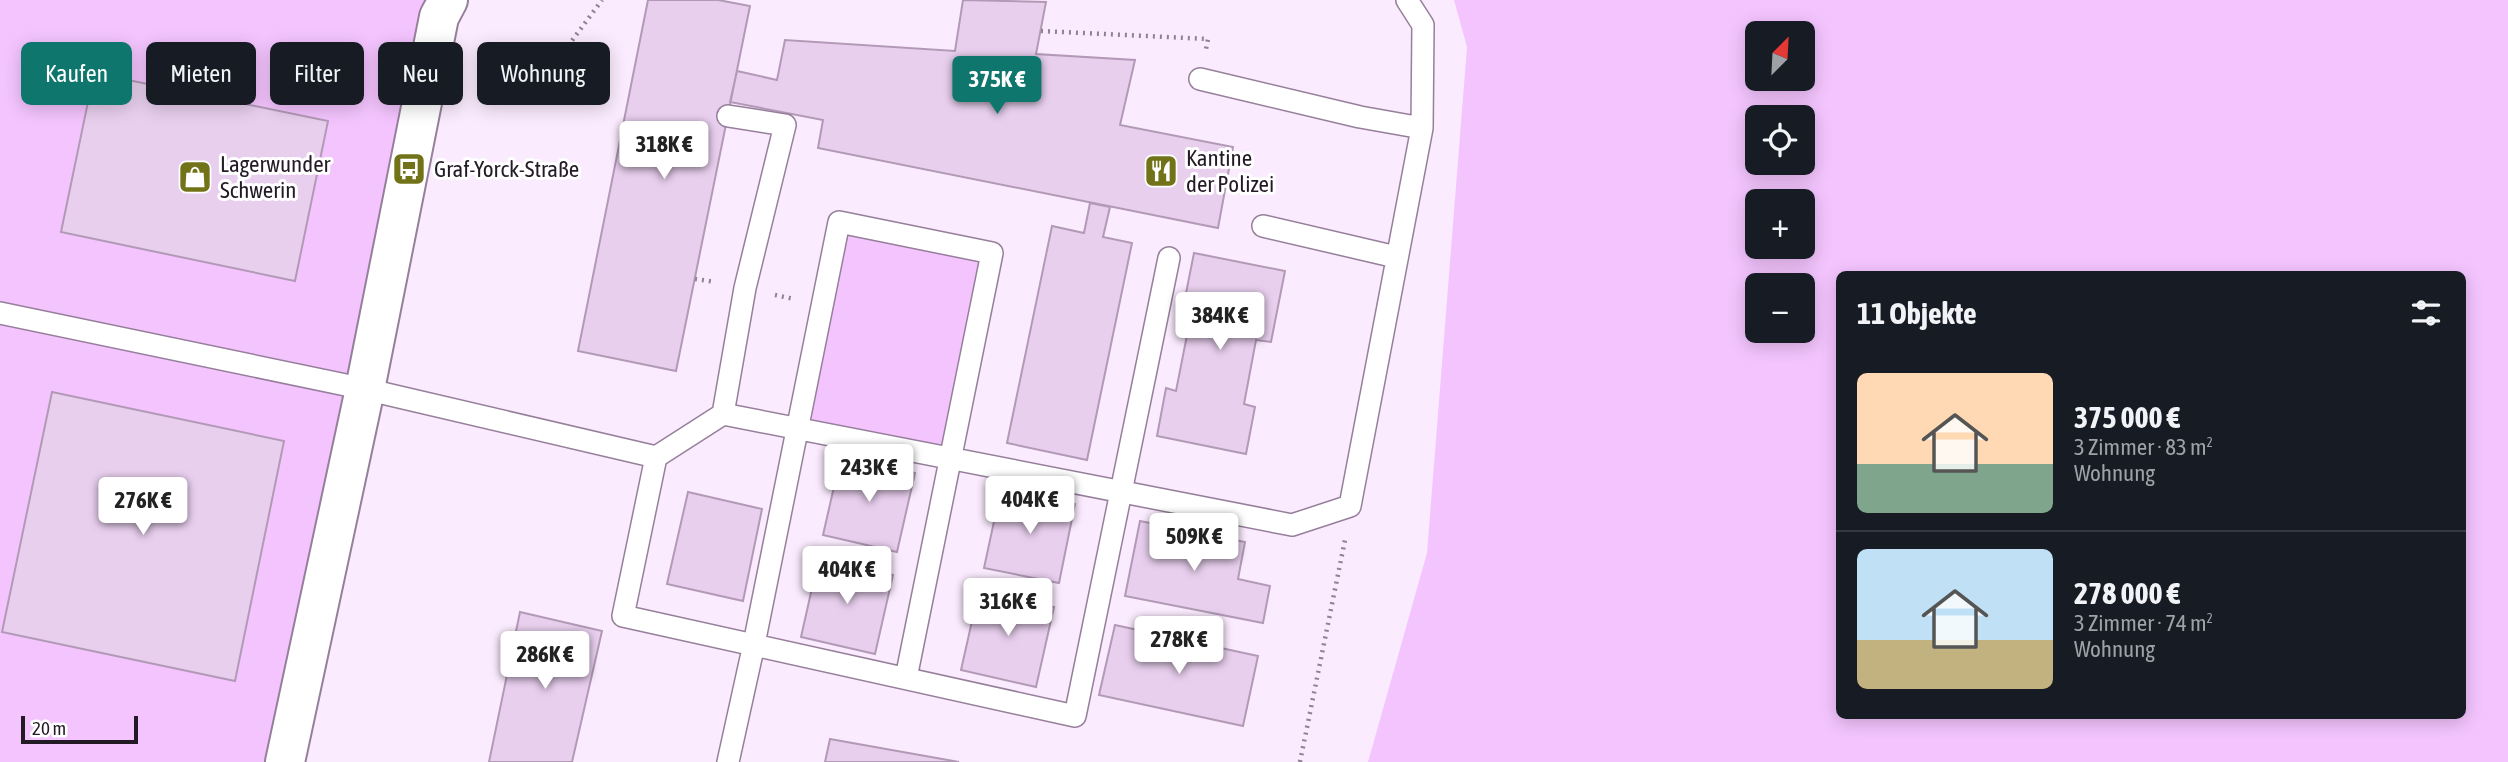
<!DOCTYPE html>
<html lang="de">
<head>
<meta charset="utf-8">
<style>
  body { margin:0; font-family:"Asap Condensed",sans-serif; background:#20242c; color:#f1f3f6; height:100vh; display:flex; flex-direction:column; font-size:26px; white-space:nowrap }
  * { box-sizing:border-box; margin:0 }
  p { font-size:23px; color:#9ea1a6 }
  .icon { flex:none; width:38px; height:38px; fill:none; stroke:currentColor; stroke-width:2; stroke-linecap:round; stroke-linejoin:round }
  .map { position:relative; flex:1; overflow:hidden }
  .drawer { position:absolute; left:1836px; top:271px; width:630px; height:448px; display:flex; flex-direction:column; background:#171b24; border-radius:10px; box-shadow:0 4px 18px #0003 }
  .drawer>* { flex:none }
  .top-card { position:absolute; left:21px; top:42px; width:665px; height:63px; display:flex; gap:14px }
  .needle { width:46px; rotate:24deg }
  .tools { position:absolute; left:1745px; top:21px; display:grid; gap:14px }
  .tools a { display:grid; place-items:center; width:70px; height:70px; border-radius:10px; background:#171b24; box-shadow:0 4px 18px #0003; font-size:35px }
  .scale { position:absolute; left:21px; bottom:18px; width:117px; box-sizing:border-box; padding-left:7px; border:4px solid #231a25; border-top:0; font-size:19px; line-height:24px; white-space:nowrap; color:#231a25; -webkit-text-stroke:5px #fff; paint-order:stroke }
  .price { position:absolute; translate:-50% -60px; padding:0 16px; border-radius:7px; background:#fff; color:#222; font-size:23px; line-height:46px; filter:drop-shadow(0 2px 4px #0008) }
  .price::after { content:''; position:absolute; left:50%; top:42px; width:21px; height:16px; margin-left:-10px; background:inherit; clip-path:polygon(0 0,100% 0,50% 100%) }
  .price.on { background:#0f766e; color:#fff }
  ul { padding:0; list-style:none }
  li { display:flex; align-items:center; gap:21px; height:175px; padding:0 21px }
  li+li { border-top:2px solid #363941 }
  li span { display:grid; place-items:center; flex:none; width:196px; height:140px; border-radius:10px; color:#555 }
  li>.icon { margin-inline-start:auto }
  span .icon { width:84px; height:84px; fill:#fffc; stroke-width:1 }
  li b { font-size:30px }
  h2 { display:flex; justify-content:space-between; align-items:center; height:84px; padding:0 21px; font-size:30px }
  .chip { padding:0 24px; border-radius:10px; background:#171b24; box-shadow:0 4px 18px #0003; font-size:24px; line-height:63px }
  .chip.on { background:#0f766e; color:#fff }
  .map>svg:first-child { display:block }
  .green { fill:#f4c4fe; fill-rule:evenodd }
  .building { fill:#e8cfee; stroke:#b29ab7; stroke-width:2 }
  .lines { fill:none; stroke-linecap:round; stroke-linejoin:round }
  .service-casing { stroke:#967f9b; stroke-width:24 }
  .minor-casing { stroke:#967f9b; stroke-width:42 }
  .path { stroke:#8f8291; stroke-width:4.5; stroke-dasharray:2 5; stroke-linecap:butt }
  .service { stroke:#fff; stroke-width:21 }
  .minor { stroke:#fff; stroke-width:38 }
  .labels { text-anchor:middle; stroke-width:6; stroke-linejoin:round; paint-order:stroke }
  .poi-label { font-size:23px; fill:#231a25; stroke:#fff; text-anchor:start }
</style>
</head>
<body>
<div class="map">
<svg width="2508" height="762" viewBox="0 0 2508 762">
  <rect width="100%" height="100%" fill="#fbebfe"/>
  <path class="green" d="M0 0H450L285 762H0Z
    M1454 0H2508V762H1368L1427 553 1467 47ZM1757 33H1802V79H1757ZM1757 117H1802V163H1757ZM1802 201V247H1757V201ZM1839 275H2462V716H1839ZM1757 285H1802V331H1757Z
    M839 222 992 253 951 460 798 429Z"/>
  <path class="building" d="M648 0H718L750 6 676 371 578 351Z
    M963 0 1046 2 1036 54 1135 60 1120 125 1233 147 1218 228 818 148 823 120 730 102 737 71 777 80 785 40 955 51Z
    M94 73 328 121 295 281 61 232Z
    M1090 203 1110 207 1103 237 1132 243 1087 460 1007 443 1052 226 1084 233Z
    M1194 253 1285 271 1271 342 1256 340 1244 404 1255 407 1246 454 1157 436 1166 388 1176 391 1189 325 1180 323Z
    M52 392 284 441 235 681 2 632Z
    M841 456 915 473 897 552 823 535Z
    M1001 489 1075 504 1059 583 984 568Z
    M688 492 762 509 743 601 667 584Z
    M1140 521 1245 542 1238 579 1270 586 1263 623 1125 596Z
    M819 557 893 575 875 654 801 637Z
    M979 590 1054 607 1036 687 961 670Z
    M520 612 602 631 572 762H489Z
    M1115 625 1258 656 1243 726 1099 695Z
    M830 739 959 762H825Z"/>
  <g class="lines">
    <defs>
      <path id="service" d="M1200 79 1360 117 1422 128
        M1263 226 1396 257
        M0 313 365 389 656 457 723 414 1292 525 1350 506 1422 128 1423 25 1407 0
        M723 414 745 288 785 125 728 116
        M656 457 623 616 1075 716 1169 258
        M728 762 754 644 839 222 992 253 906 678"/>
      <path id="minor" d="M285 762 365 389 439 17 448 0"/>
    </defs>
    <use href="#service" class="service-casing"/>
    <use href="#minor" class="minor-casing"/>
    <path class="path" d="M1041 31 1208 39 1206 49
      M568 46 602 0
      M695 279 715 282
      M775 295 794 299
      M1300 762 1345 540"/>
    <use href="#service" class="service"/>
    <use href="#minor" class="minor"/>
  </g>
  <defs>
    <symbol id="bus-square" viewBox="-11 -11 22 22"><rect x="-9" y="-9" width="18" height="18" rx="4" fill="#727319" stroke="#fff"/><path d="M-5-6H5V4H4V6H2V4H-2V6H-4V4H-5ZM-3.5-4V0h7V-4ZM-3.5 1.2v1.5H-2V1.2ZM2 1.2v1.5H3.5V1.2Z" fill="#fff"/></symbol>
    <symbol id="restaurant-square" viewBox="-11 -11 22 22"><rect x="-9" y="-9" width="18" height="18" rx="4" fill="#727319" stroke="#fff"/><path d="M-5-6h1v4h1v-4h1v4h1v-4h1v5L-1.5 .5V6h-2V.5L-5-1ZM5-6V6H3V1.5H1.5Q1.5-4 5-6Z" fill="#fff"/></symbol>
    <symbol id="shop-square" viewBox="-11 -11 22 22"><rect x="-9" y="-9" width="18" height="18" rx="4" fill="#727319" stroke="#fff"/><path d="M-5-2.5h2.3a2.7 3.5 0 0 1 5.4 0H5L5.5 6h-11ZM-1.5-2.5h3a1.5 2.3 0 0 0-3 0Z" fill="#fff"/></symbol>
  </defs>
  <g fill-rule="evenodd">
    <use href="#bus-square" x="390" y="150" width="38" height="38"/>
    <use href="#restaurant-square" x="1142" y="152" width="38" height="38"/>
    <use href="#shop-square" x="176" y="158" width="38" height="38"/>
  </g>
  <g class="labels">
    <g class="poi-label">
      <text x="1186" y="166">Kantine<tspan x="1186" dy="26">der Polizei</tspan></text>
      <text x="220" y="172">Lagerwunder<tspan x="220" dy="26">Schwerin</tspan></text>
      <text x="434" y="177">Graf-Yorck-Straße</text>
    </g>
  </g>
</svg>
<div class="tools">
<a><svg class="needle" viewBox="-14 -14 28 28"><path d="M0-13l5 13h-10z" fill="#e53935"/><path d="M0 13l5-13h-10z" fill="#9ea1a6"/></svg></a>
<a><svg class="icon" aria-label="locate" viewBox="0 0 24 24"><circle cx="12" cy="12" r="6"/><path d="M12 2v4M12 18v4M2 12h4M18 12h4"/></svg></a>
<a>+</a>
<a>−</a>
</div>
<div class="scale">20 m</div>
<b class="price on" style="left:997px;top:116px">375K €</b>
<b class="price" style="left:664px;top:181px">318K €</b>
<b class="price" style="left:1220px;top:352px">384K €</b>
<b class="price" style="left:869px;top:504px">243K €</b>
<b class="price" style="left:1030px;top:536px">404K €</b>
<b class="price" style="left:143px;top:537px">276K €</b>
<b class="price" style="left:1194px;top:573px">509K €</b>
<b class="price" style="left:847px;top:606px">404K €</b>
<b class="price" style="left:1008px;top:638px">316K €</b>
<b class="price" style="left:1179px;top:676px">278K €</b>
<b class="price" style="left:545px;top:691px">286K €</b>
<div class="top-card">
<a class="chip on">Kaufen</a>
<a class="chip">Mieten</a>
<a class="chip">Filter</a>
<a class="chip">Neu</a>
<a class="chip">Wohnung</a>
</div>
<section class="drawer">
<h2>11 Objekte<svg class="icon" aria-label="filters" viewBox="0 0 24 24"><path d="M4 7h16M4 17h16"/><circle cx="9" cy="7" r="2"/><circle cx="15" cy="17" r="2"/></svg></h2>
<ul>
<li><span style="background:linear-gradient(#ffd9b3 65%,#7fa58c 0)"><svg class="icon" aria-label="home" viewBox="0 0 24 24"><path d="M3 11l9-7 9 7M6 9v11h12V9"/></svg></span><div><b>375 000 €</b><p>3 Zimmer · 83 m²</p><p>Wohnung</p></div></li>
<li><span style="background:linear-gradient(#bfe0f5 65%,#c2b280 0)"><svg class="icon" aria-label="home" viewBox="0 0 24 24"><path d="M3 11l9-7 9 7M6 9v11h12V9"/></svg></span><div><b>278 000 €</b><p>3 Zimmer · 74 m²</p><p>Wohnung</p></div></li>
</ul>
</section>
</div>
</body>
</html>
